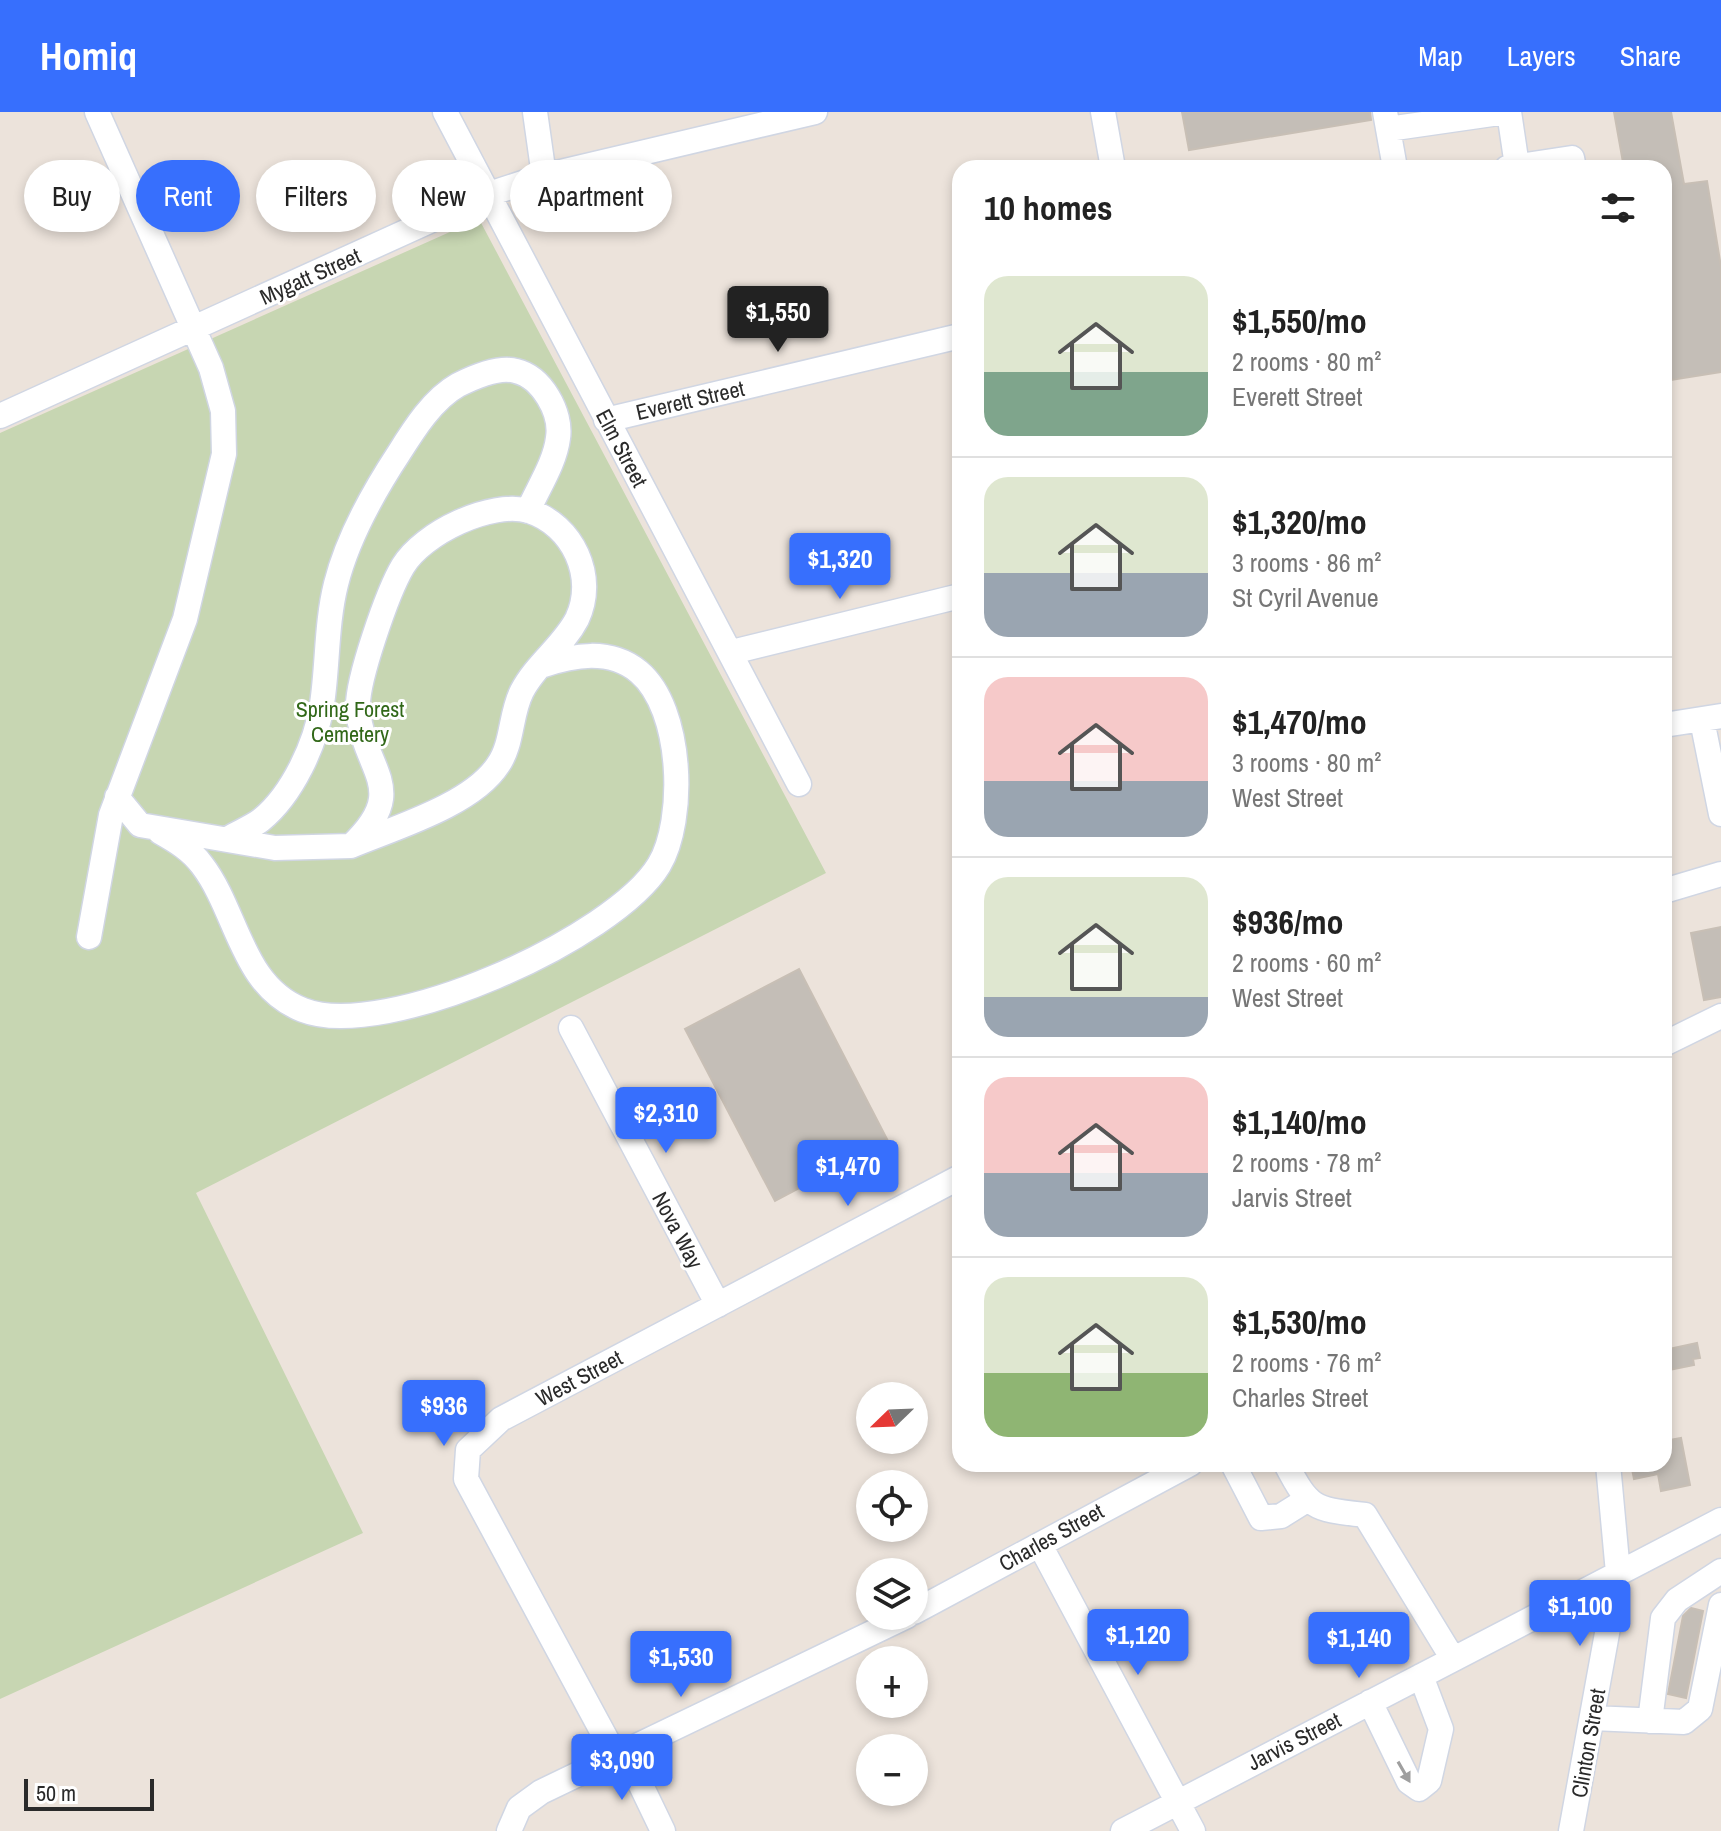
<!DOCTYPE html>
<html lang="en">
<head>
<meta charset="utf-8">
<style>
  body { margin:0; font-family:"Archivo Narrow",sans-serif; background:#f6f6f6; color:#222; height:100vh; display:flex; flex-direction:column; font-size:30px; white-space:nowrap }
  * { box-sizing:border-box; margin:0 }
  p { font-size:26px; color:#767676 }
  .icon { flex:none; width:44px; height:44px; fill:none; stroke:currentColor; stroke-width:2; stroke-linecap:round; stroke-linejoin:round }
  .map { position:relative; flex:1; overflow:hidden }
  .sheet { position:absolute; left:952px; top:48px; width:720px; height:1312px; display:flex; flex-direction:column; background:#fff; border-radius:24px; box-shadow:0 4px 12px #0003 }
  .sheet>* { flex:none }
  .banner { position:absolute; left:24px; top:48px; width:760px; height:72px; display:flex; gap:16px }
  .needle { width:52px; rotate:247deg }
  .controls { position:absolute; left:856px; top:1270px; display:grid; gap:16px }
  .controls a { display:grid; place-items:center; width:72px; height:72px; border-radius:50%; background:#fff; box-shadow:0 4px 12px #0003; font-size:40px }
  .scale { position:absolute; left:24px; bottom:20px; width:130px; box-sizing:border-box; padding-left:8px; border:4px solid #2a2a2a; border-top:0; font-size:22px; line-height:28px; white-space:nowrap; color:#2a2a2a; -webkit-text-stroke:6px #fff; paint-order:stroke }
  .price { position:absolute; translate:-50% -68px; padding:0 18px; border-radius:8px; background:#376ffd; color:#fff; font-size:26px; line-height:52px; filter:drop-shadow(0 2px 4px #0008) }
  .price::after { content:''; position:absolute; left:50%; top:48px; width:24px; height:18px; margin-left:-12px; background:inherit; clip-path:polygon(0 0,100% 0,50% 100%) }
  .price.selected { background:#222; color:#fff }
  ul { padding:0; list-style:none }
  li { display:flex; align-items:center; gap:24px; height:200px; padding:0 32px }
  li+li { border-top:2px solid #e0e0e0 }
  li span { display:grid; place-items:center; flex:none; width:224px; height:160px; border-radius:24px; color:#555 }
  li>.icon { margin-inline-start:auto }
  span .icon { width:96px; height:96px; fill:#fffc; stroke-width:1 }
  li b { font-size:34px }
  h2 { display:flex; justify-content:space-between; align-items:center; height:96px; padding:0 32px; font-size:34px }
  .tag { padding:0 28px; border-radius:36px; background:#fff; box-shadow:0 4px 12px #0003; font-size:28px; line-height:72px }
  .tag.selected { background:#376ffd; color:#fff }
  header { display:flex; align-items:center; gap:48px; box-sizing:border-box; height:112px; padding:0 40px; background:#376ffd; color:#fff }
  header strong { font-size:38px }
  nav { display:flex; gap:44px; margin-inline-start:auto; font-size:28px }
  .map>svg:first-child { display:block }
  .cemetery { fill:#c7d6b2 }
  .building { fill:#c4beb7; stroke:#c8bfb5; stroke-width:2 }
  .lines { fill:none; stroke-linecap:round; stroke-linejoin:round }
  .minor-casing { stroke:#d0d6e3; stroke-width:27 }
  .minor { stroke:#fff; stroke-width:24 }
  .oneway { fill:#9f9f9f }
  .labels { text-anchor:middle; stroke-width:6; stroke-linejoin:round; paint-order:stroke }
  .street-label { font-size:22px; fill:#2a2a2a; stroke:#fff }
  .park-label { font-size:22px; fill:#316818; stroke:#fff }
</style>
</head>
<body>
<header>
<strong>Homiq</strong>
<nav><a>Map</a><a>Layers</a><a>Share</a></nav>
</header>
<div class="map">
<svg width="1721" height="1719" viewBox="0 0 1721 1719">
  <rect width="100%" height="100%" fill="#ece3db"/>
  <path class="cemetery" d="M479 107 826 761 196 1081 363 1421 0 1587V321Z"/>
  <path class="building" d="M1182 0H1370L1371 8 1189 38Z
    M1614 0H1671L1684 72 1707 69 1721 155V260L1664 269V56H1624Z
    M1721 815V885L1704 888 1691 821Z
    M799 857 888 1029 775 1089 685 917Z
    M1697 1231 1700 1246 1693 1247 1694 1253 1664 1259V1238Z
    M1681 1326 1690 1373 1661 1379 1658 1362 1634 1367 1631 1352H1664V1329Z
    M1691 1496 1703 1499 1686 1586 1668 1582 1683 1504Z"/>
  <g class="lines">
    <defs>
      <path id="minor" d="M445 0 799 672
        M535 0 544 64
        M1103 0 1113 56
        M1385 0 1395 56
        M1509 0 1517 54
        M1388 17 1506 0
        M1507 56 1572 46 1574 56
        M0 304 489 82 544 64 815 0
        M606 308 960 224
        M732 540 960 484
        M1702 608 1721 702
        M1664 613 1721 604
        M117 685 140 713 275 736 351 734C412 676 363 660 358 597 356 570 388 479 403 454 423 421 491 388 529 399 573 413 597 465 577 507 563 534 536 552 522 579 510 602 513 632 498 653 472 693 394 716 351 734
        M160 720C176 729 191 738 202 753 238 800 241 874 303 898 385 930 615 826 659 753 686 708 683 597 639 560 610 536 573 543 541 554
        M229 726C239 720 252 715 261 708 292 683 316 632 322 592 328 552 326 512 336 472 347 428 374 379 399 341 414 317 433 287 458 273 474 265 499 254 516 259 542 265 562 301 558 326 555 351 538 376 528 399
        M1664 779 1721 762
        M89 825 111 703 185 507 224 342 223 299 211 256 97 0
        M571 916 718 1193
        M1664 932 1721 904
        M1233 1352 1261 1406 1281 1404 1305 1389
        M1286 1352C1310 1398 1314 1397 1365 1403L1453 1547
        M1040 1433 1193 1719
        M914 1500 1190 1352
        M1370 1590 1409 1670 1419 1677 1429 1669 1441 1617 1421 1564
        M1592 1606 1684 1610 1700 1597 1721 1493
        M1650 1609 1663 1506 1677 1488 1721 1459
        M625 1640 663 1719
        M616 1645 466 1367 468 1338 501 1307 960 1065
        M509 1719 519 1696 541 1680 907 1504
        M1123 1719 1721 1408
        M1571 1719 1618 1461 1608 1352"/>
    </defs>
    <use href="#minor" class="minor-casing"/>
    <use href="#minor" class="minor"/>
  </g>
  <defs><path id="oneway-solid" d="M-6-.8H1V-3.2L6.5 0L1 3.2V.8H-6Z" transform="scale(2)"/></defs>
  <use class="oneway" href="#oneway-solid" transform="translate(1404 1660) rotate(60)"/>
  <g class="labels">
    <g class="street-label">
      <text transform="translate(310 164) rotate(-24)" y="8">Mygatt Street</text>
      <text transform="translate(690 288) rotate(-13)" y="8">Everett Street</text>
      <text transform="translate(622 336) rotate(62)" y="8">Elm Street</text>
      <text transform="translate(678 1118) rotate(62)" y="8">Nova Way</text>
      <text transform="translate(579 1266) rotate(-28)" y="8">West Street</text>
      <text transform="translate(1051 1425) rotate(-29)" y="8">Charles Street</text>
      <text transform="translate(1294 1629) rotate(-27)" y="8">Jarvis Street</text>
      <text transform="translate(1588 1631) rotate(-80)" y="8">Clinton Street</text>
    </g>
    <g class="park-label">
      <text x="350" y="605">Spring Forest<tspan x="350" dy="25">Cemetery</tspan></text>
    </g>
  </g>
</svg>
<div class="controls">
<a><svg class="needle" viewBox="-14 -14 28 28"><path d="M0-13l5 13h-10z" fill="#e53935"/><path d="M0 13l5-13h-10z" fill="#767676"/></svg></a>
<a><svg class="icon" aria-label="locate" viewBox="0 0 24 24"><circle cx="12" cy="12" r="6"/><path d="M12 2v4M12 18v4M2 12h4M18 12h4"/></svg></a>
<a><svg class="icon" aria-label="layers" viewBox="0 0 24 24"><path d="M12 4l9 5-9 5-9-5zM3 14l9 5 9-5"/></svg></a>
<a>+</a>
<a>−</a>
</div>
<div class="scale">50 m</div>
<b class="price selected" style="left:778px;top:242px">$1,550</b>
<b class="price" style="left:840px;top:489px">$1,320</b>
<b class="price" style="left:666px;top:1043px">$2,310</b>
<b class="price" style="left:848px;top:1096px">$1,470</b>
<b class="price" style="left:444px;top:1336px">$936</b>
<b class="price" style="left:1580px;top:1536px">$1,100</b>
<b class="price" style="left:1138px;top:1565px">$1,120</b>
<b class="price" style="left:1359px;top:1568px">$1,140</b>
<b class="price" style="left:681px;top:1587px">$1,530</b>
<b class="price" style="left:622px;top:1690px">$3,090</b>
<div class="banner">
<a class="tag">Buy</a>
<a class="tag selected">Rent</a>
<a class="tag">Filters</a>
<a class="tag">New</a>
<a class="tag">Apartment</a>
</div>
<section class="sheet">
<h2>10 homes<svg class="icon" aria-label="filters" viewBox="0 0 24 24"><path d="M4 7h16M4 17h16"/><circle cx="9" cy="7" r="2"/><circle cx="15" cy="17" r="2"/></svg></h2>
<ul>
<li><span style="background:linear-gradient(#dfe7d0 60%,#7fa58c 0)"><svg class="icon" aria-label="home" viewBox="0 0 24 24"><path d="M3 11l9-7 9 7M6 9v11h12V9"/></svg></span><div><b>$1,550/mo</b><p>2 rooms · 80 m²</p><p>Everett Street</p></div></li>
<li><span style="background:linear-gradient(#dfe7d0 60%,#9aa5b1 0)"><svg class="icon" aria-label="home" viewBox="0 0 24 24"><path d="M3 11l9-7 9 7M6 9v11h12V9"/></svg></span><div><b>$1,320/mo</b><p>3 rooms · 86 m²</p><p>St Cyril Avenue</p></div></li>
<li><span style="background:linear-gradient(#f6c9c9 65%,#9aa5b1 0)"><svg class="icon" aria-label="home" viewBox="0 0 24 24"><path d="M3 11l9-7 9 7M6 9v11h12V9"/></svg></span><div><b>$1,470/mo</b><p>3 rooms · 80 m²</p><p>West Street</p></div></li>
<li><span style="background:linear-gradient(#dfe7d0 75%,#9aa5b1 0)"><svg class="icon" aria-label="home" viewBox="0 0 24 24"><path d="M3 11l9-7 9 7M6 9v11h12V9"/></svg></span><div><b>$936/mo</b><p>2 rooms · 60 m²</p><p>West Street</p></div></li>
<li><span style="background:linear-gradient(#f6c9c9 60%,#9aa5b1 0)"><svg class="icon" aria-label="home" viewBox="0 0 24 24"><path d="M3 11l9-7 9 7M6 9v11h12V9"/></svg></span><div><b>$1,140/mo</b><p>2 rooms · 78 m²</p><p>Jarvis Street</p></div></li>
<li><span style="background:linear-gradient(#dfe7d0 60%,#8fb573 0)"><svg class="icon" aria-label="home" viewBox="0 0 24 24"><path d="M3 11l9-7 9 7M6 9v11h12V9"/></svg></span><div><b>$1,530/mo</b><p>2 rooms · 76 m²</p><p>Charles Street</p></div></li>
</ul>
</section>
</div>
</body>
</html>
